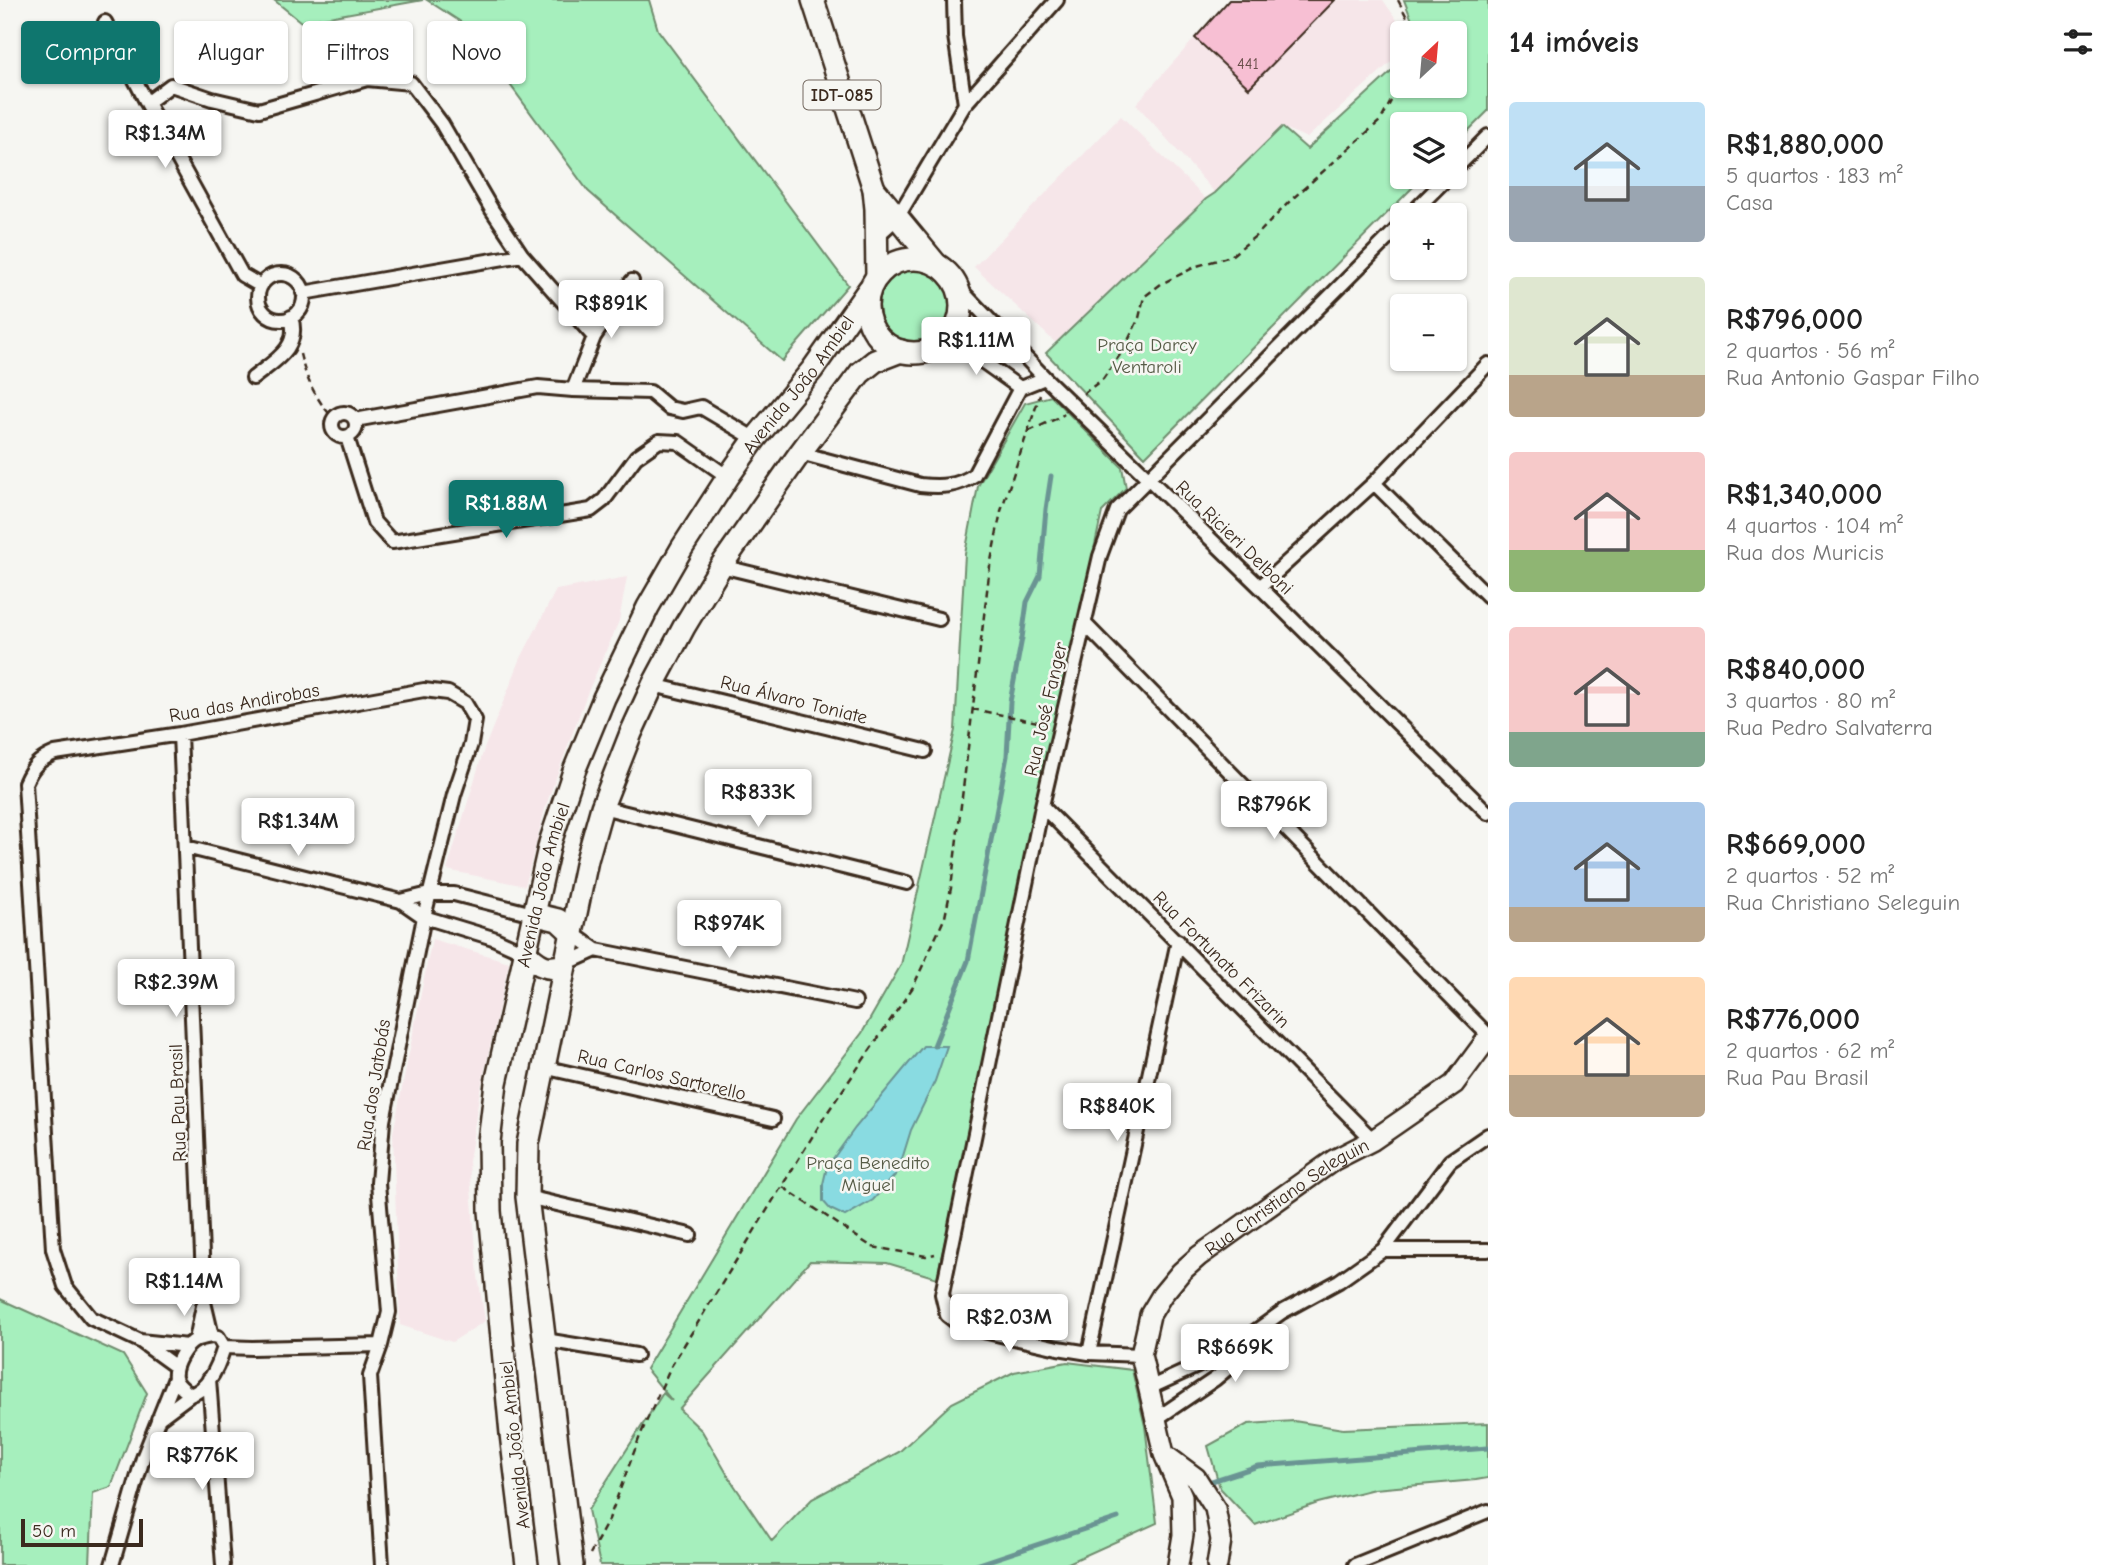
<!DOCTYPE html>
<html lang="pt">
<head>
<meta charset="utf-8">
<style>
  body { margin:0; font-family:"Comic Neue",sans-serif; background:#f2f2f2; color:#222; height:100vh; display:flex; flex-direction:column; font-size:26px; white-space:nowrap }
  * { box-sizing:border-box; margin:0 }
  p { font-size:23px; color:#767676 }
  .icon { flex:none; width:38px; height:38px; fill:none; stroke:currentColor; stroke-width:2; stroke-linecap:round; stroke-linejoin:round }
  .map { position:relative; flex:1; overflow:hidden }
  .details { display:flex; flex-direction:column; background:#fff; width:630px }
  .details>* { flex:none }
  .hud { position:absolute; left:21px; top:21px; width:665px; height:63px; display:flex; gap:14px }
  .needle { width:46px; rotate:26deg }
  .controls { position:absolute; left:1390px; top:21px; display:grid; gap:14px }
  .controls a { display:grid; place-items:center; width:77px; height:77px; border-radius:7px; background:#fff; box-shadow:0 2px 5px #0004; font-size:35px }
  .scale { position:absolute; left:21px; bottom:18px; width:122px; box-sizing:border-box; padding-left:7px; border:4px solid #3b2a1e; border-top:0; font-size:19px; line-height:24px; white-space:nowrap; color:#3b2a1e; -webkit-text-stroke:5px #f6f6f2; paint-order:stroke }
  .price { position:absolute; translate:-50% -60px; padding:0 16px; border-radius:7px; background:#fff; color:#222; font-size:23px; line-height:46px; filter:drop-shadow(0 2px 4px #0008) }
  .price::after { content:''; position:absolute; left:50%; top:42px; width:21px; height:16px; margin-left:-10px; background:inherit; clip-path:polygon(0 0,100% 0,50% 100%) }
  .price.selected { background:#0f766e; color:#fff }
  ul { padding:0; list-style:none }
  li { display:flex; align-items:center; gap:21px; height:175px; padding:0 21px }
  li span { display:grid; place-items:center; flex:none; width:196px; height:140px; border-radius:7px; color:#555 }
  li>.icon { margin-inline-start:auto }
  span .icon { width:84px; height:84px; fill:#fffc; stroke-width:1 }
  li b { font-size:30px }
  h2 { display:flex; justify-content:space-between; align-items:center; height:84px; padding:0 21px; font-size:30px }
  .tag { padding:0 24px; border-radius:7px; background:#fff; box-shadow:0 2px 5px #0004; font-size:24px; line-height:63px }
  .tag.selected { background:#0f766e; color:#fff }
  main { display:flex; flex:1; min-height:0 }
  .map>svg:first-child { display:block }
  .built { fill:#f6e6e9 }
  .green { fill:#a6efbd; stroke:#708c6e; stroke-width:2 }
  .water { fill:#89dbe1; stroke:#6a9493; stroke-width:2 }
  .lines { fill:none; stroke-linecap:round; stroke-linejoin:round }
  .stream { stroke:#6a9493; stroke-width:5 }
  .building { fill:#f7bfd3; stroke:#3b2a1e; stroke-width:2 }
  .minor-casing { stroke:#3b2a1e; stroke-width:18 }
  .secondary-casing { stroke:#3b2a1e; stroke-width:24 }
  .primary-casing { stroke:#3b2a1e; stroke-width:26 }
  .path { stroke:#3b2a1e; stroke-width:2.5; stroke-dasharray:7 5; stroke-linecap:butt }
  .minor { stroke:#f6f6f2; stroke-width:12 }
  .secondary { stroke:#f6f6f2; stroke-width:19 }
  .primary { stroke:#f6f6f2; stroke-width:21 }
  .labels { text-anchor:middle; stroke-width:5; stroke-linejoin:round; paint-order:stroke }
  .number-label { font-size:16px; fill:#6a4f4b }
  .shield { fill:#f6f6f2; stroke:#73675e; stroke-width:2 }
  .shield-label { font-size:18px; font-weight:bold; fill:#3b2a1e }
  .park-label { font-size:19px; fill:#565b46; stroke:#f6f6f2 }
  .street-label { font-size:19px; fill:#3b2a1e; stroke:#f6f6f2 }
</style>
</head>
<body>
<main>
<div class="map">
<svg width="1488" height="1565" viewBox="0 0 1488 1565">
  <rect width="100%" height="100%" fill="#f6f6f2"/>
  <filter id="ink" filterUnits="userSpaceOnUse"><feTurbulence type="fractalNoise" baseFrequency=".0143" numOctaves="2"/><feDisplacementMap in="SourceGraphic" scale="14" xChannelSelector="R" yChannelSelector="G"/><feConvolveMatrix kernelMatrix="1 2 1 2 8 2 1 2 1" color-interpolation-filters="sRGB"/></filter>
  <g filter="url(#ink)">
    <path class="built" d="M1335 0H1383L1406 33H1402V52L1307 138 1282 127 1215 193 1136 104 1195 38 1249 88Z
      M1121 116 1206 199 1058 345 974 267Z
      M627 577 619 621 587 694 546 805 525 886 447 870 484 749 521 658 556 590Z
      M432 939 509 962 479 1096 469 1162 478 1276 485 1321 452 1342 400 1325 393 1133Z"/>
    <path class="green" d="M274 0H423L301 22Z
      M427 0H649L658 30 848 285 782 361 588 191 467 26Z
      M1404 0H1488V111L1454 145V124H1402V177H1423L1145 457 1046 353 1206 199 1215 193 1282 127 1307 149 1402 62V86H1454V33H1417Z
      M879 306a37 37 0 1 1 74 0a37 37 0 1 1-74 0Z
      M1051 396 1122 467 1126 488 1102 512 937 1278 887 1263 810 1261 679 1409 702 1431 730 1479 772 1541 812 1499 899 1452 952 1403 1014 1372 1067 1362 1132 1370 1145 1426 1157 1523 1064 1565H600L588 1510 663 1393 672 1401 646 1369 796 1119 862 1033 901 965 955 730 965 554 978 486 1025 403Z
      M0 1299 123 1355 147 1393 111 1487 93 1493 90 1565H0Z
      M1294 1421 1343 1429 1488 1423V1478L1476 1480 1374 1489 1318 1503 1255 1525 1220 1488 1208 1446 1248 1424Z"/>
    <path class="water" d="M923 1046H947L935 1081 911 1130 898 1172 873 1200 845 1216 830 1209 823 1201V1184L827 1167 855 1128Z"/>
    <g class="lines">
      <path class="stream" d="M934 1046 968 961 1007 756 1010 702 1022 638 1027 602 1040 576 1046 509 1051 476
        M1212 1481 1258 1466 1488 1448
        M976 1565 1118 1518"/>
    </g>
    <path class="building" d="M1229 0H1335L1249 88 1195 38Z"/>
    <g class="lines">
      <defs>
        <path id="minor" d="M954 0 955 36 965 104
          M105 22 147 103 242 275 261 286
          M147 103 171 85 212 99 259 110 367 79 411 83 442 124 492 210 522 255 594 337
          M1454 170 1488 136
          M1410 215 1448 177
          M877 236 897 218 965 104 1057 0
          M258 297a23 23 0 1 1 46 0a23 23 0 1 1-46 0Z
          M957 286 1045 378 1260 587 1488 813
          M303 293 522 255
          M947 340 968 351 1020 388
          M253 378C274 361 301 348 291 317
          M573 390 594 337 632 281
          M332 425a12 12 0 1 1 24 0a12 12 0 1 1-24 0Z
          M355 420 538 387 573 390 650 392 669 408 683 411 701 407 755 439
          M347 437 374 522 392 542 591 510 604 500 636 457 659 441 678 442 728 477
          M800 453 920 485C940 487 957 487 974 475L1020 388 1045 378
          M1374 483 1488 596
          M721 566 939 619
          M1260 587 1374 483 1488 364
          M1085 624 1488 1035
          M653 685 925 751
          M180 734 204 1302 212 1336
          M1042 806 1373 1140
          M602 807 907 883
          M186 847 401 901 424 917 493 938 526 953
          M401 901 429 894H454L533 914
          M572 933 596 950 855 1002
          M565 964 596 950
          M543 1067 773 1119
          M527 1197 690 1235
          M1383 1250H1488
          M212 1336 218 1337 224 1347C219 1364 209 1389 190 1395 185 1390 177 1386 175 1378 173 1366 185 1345 196 1340 201 1338 207 1337 212 1336Z
          M196 1340 203 1306
          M545 1340 636 1355
          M140 1341 188 1346
          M224 1347 252 1348 381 1345
          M1089 1353 1178 941
          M1141 1355 1089 1353 1058 1348 961 1326 947 1315 942 1294 1042 806 1100 556 1117 510 1402 224
          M176 1367 140 1341 91 1318 65 1286 53 1249 25 783C32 767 38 760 55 753L180 734 424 690 448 693 465 703 475 720 471 744 454 795 424 917 383 1121 378 1183 389 1312 381 1345 370 1376 382 1565
          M209 1379 223 1565
          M1149 1388 1206 1362 1239 1343 1282 1312 1339 1281 1383 1250 1450 1161 1488 1135
          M158 1419 190 1395
          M1156 1419 1215 1379 1246 1353 1268 1328
          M112 1565 143 1458 175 1378
          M1355 1565 1488 1511"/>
        <g id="secondary">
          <path d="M1165 1455 1196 1478 1215 1508 1221 1540 1217 1565"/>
          <path id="s1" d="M1178 1565 1183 1535 1182 1496 1164 1454 1141 1355 1150 1315 1162 1295 1181 1272 1199 1256 1334 1160 1373 1140 1454 1084 1488 1038"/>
        </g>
        <g id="primary">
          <path d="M813 0 874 189 876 209 877 276"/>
          <path d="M874 189 936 264"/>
          <circle cx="914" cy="306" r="47"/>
          <path d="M533 914 558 920 572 933"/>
          <path d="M526 953C538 965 548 972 565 964"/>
          <path id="s2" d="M527 1565 511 1434 490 1211 489 1142 496 1083 550 843 574 771 604 698 648 607 682 548 728 477 755 439 812 370 869 289"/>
          <path d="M572 1565 527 1197 528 1144 587 860 602 807 631 733 653 685 684 627 721 566 800 453 860 373 875 361 901 351"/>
        </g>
      </defs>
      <use href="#minor" class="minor-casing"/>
      <use href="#secondary" class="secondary-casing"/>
      <use href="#primary" class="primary-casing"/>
      <path class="path" d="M1398 0 1415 33
        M300 354C306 379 316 400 334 419
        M1083 394 1103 379 1124 349 1139 318 1144 297 1161 284 1197 266 1231 256 1258 234 1291 200 1381 120 1402 80
        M1029 431 1060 417 1064 414
        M972 709 1048 724
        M783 1187 872 1247 926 1256 935 1254
        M590 1554 609 1519 640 1436 670 1368 825 1116 913 987 945 917 951 888 990 566 1001 511 1040 395"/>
      <use href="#minor" class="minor"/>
      <use href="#secondary" class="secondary"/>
      <use href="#primary" class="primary"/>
    </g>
  </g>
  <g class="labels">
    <g class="number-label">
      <text x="1248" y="69">441</text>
    </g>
    <rect class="shield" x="803.5" y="80.5" width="77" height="29" rx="5"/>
    <g class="shield-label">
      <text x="842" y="101">IDT-085</text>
    </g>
    <g class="park-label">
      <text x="1147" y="351">Praça Darcy<tspan x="1147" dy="22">Ventaroli</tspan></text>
      <text x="868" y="1169">Praça Benedito<tspan x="868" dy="22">Miguel</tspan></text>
    </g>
    <g class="street-label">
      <text dy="7" stroke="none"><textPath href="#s2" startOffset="1255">Avenida João Ambiel</textPath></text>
      <text transform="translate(1235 537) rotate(44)" y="7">Rua Ricieri Delboni</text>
      <text transform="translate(794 699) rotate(14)" y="7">Rua Álvaro Toniate</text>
      <text transform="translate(244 702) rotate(-10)" y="7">Rua das Andirobas</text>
      <text transform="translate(1045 709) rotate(-77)" y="7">Rua José Fanger</text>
      <text dy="7" stroke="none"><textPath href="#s2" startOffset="688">Avenida João Ambiel</textPath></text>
      <text transform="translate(1222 959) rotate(45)" y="7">Rua Fortunato Frizarin</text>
      <text transform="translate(662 1074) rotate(13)" y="7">Rua Carlos Sartorello</text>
      <text transform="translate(373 1085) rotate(-81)" y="7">Rua dos Jatobás</text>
      <text transform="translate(177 1103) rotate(-92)" y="7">Rua Pau Brasil</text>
      <text dy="7" stroke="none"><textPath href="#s1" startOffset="441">Rua Christiano Seleguin</textPath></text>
      <text transform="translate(514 1445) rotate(-96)" y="7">Avenida João Ambiel</text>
    </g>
  </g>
</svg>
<div class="controls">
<a><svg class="needle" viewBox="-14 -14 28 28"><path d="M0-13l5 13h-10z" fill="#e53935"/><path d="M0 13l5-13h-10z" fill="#767676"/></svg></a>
<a><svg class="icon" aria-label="layers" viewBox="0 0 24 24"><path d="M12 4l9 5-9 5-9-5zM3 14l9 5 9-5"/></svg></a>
<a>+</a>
<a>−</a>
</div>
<div class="scale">50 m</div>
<b class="price" style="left:165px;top:170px">R$1.34M</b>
<b class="price" style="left:611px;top:340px">R$891K</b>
<b class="price" style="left:976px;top:377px">R$1.11M</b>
<b class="price selected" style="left:506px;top:540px">R$1.88M</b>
<b class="price" style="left:758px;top:829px">R$833K</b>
<b class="price" style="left:1274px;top:841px">R$796K</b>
<b class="price" style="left:298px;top:858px">R$1.34M</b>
<b class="price" style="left:729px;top:960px">R$974K</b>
<b class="price" style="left:176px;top:1019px">R$2.39M</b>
<b class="price" style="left:1117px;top:1143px">R$840K</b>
<b class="price" style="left:184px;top:1318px">R$1.14M</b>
<b class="price" style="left:1009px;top:1354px">R$2.03M</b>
<b class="price" style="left:1235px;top:1384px">R$669K</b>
<b class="price" style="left:202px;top:1492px">R$776K</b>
<div class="hud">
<a class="tag selected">Comprar</a>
<a class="tag">Alugar</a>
<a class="tag">Filtros</a>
<a class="tag">Novo</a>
</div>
</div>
<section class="details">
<h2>14 imóveis<svg class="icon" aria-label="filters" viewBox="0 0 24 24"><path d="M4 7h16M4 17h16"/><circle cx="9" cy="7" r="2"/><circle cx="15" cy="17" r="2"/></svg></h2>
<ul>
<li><span style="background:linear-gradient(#bfe0f5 60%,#9aa5b1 0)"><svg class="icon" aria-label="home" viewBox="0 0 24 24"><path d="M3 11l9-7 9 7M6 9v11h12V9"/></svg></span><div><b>R$1,880,000</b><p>5 quartos · 183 m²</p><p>Casa</p></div></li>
<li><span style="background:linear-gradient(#dfe7d0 70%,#b9a48a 0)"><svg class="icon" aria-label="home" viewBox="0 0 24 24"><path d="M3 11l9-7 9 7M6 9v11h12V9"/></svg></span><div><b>R$796,000</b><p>2 quartos · 56 m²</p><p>Rua Antonio Gaspar Filho</p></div></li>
<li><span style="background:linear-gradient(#f6c9c9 70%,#8fb573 0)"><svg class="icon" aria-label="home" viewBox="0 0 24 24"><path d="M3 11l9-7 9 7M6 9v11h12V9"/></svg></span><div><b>R$1,340,000</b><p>4 quartos · 104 m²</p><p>Rua dos Muricis</p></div></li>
<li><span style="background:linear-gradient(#f6c9c9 75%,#7fa58c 0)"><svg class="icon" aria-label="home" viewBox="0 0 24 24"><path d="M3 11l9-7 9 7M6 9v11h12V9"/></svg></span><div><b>R$840,000</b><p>3 quartos · 80 m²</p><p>Rua Pedro Salvaterra</p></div></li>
<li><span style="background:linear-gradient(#a9c7e8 75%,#b9a48a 0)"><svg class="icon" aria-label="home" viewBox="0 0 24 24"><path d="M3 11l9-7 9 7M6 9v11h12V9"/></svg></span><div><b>R$669,000</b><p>2 quartos · 52 m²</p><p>Rua Christiano Seleguin</p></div></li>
<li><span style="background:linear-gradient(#ffd9b3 70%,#b9a48a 0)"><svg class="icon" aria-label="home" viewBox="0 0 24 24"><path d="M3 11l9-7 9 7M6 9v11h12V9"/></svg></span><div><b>R$776,000</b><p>2 quartos · 62 m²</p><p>Rua Pau Brasil</p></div></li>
</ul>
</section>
</main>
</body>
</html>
